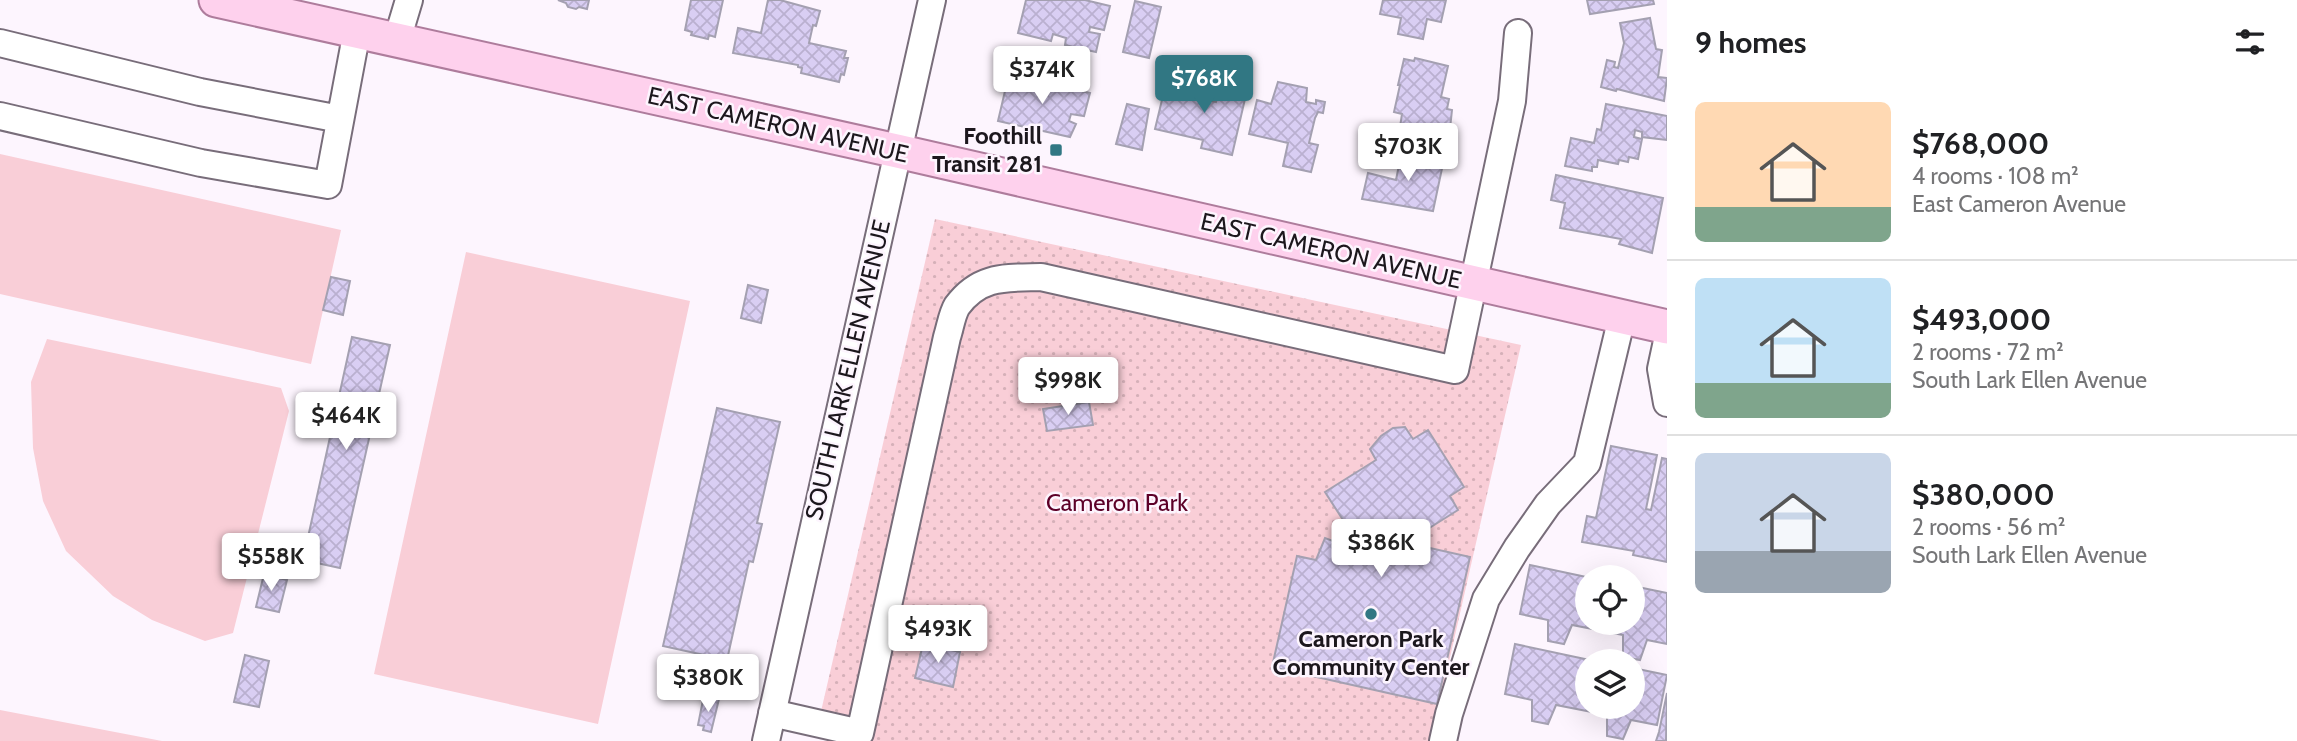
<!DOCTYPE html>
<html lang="en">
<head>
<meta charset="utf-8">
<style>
  body { margin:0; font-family:Cabin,sans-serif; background:#f6f6f6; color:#202124; height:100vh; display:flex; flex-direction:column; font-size:26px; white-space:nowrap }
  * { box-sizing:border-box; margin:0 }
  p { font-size:23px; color:#757577 }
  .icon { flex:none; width:38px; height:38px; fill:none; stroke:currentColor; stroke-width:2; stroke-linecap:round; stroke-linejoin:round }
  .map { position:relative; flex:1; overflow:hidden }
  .panel { display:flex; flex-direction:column; background:#fff; width:630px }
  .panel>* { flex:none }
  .tools { position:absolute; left:1575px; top:565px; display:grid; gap:14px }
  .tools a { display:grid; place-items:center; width:70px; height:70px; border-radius:50%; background:#fff; box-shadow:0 7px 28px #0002; font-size:35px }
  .price { position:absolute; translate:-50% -60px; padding:0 16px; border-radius:7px; background:#fff; color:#222; font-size:23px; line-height:46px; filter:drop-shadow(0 2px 4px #0008) }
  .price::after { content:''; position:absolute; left:50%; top:42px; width:21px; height:16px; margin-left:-10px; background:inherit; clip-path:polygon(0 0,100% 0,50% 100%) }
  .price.current { background:#317783; color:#fff }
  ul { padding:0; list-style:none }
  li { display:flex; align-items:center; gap:21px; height:175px; padding:0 28px }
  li+li { border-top:2px solid #e0e0e0 }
  li span { display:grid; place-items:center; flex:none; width:196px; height:140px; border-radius:10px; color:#555 }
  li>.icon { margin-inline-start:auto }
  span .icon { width:84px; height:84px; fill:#fffc; stroke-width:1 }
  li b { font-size:30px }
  h2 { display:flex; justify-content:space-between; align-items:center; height:84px; padding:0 28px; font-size:30px }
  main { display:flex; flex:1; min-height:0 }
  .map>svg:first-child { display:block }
  .grass { fill:#f9ced7 }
  .park { fill:url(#park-dots) }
  .building { fill:url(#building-cross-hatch); stroke:#a4a0b1; stroke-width:2 }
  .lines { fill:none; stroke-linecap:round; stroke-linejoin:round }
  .minor-casing { stroke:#786d7a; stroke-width:30 }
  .major-casing { stroke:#ae7c9c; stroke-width:37 }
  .minor { stroke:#fff; stroke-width:26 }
  .major { stroke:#fed1ed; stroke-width:33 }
  .poi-dot { fill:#317783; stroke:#fdf5fe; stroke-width:2.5 }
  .labels { text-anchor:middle; stroke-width:5; stroke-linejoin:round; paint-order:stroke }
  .street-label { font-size:24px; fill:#1c171d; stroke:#fdf5fe }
  .poi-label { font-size:24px; font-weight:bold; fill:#1c171d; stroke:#fdf5fe; text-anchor:end }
  .park-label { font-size:24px; fill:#5d0028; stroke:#fdf5fe }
</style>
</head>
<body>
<main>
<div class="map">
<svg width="1667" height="741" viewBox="0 0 1667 741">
  <defs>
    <pattern id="park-dots" width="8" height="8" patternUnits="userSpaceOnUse" patternTransform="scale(1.75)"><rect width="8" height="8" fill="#f9ced7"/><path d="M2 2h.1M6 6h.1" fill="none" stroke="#d5b0b8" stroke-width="1.8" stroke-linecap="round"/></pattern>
    <pattern id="building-cross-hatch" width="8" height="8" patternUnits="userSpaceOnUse" patternTransform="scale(1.75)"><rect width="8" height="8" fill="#d9cef3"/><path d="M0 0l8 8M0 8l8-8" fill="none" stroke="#bab0d0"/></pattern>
  </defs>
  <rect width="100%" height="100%" fill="#fdf5fe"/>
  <path class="grass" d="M0 154 341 230 311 364 0 294Z
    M466 252 690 301 598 724 374 674Z
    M47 339 281 388 289 411 233 633 205 641 152 620 113 596 66 551 43 501 33 448 31 382Z
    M0 710 162 741H0Z"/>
  <path class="park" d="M935 219 1521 345 1431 741H852L816 733Z"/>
  <path class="building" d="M558 0H589L587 9 579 7 576 9 568 7 566 3Z
    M691 0H723L715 37 709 35 708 39 691 35 692 32 685 30Z
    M768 0H780L820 11 816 26 813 25 809 43 846 51 844 58H848L844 75 841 74 839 82 801 73 802 68 798 67V65L733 53 738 28 761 33Z
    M1026 0H1085L1110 6 1104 30 1090 27 1089 32 1100 34 1096 52 1065 45 1066 38 1053 34 1051 41 1018 33Z
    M1383 0H1446L1441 22 1427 19 1423 39 1398 34 1401 18 1380 14Z
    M1587 0H1653L1654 4 1590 14Z
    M1135 1 1161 7 1149 58 1123 52Z
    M1650 18 1656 49 1662 50 1658 77 1667 78 1664 101 1617 89 1616 91 1601 87 1607 60 1615 62 1614 67 1618 68 1624 43 1620 23Z
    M1415 58 1448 66 1441 97 1449 99 1447 109 1452 110 1449 138 1400 127 1402 114 1394 112 1400 85H1398L1404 59 1414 61Z
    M1009 74 1090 93 1084 116 1071 114 1069 121 1076 124 1070 137 998 121Z
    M1167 79 1187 84 1184 95 1216 102 1221 80 1248 86 1232 155 1201 148 1203 140 1155 129Z
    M1278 82 1307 88 1306 102 1316 104V100L1325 102 1323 113 1318 112 1315 118 1309 143 1318 145 1311 172 1283 166 1288 143 1249 134 1257 100 1271 104Z
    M1127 104 1149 109 1142 150 1116 144Z
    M1606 104 1667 116V140L1642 137V132L1635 130 1634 137 1642 139 1638 159 1629 157 1628 162 1619 160 1618 164 1598 160 1597 167H1592V171L1565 166 1571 138 1594 143 1597 129 1601 130Z
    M1402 150 1444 159 1433 211 1362 199 1368 173 1396 180Z
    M1556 175 1663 198 1652 253 1619 244 1621 239 1560 228 1565 203 1551 200Z
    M331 277 350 281 343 315 323 310Z
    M748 285 768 290 761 323 741 318Z
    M352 337 390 345 340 568 303 560Z
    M1089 402 1093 425 1047 431 1043 409Z
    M717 408 780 422 757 523 762 524 753 562 749 561 727 660 663 646Z
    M1405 427 1413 439 1428 430 1464 487 1450 496 1458 510 1423 532 1421 546 1470 557 1437 704 1272 667 1297 556 1316 560 1325 538 1338 543 1352 534 1325 492 1376 460 1370 449 1381 436 1393 428Z
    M1611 446 1657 455 1646 509 1651 510 1662 458 1667 459V562L1633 555 1634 551 1582 542 1587 516 1596 518Z
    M1530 565 1591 578H1587V623H1633V586L1667 593V644L1647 640 1640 660 1623 657V635L1572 625 1564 644 1548 641V620L1520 614Z
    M264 574 287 580 279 612 256 607Z
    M923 644 960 652 953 687 915 678Z
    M1515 644 1599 662H1587V707H1633V668L1667 675 1657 725 1631 720 1623 739 1607 736V715L1556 705 1548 724 1532 721V700L1505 694Z
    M245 655 269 661 259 707 234 702Z
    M1667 693 1666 741H1656L1659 732Z
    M710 697 719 699 711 732 703 730 704 726 698 725 703 700 709 701Z"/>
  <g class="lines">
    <defs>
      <path id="minor" d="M397 40 409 0
        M0 43 200 92 340 119
        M0 116 201 163 328 185 357 31
        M1667 341 1661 369 1667 403
        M772 713 860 733 947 337C950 328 952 314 957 306 980 275 1006 278 1041 277L1455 370 1512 101 1518 33
        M766 741 932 0
        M1443 741 1449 714 1486 599 1517 548 1548 504 1587 463 1622 317"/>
      <path id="major" d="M216 0 897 151 1667 327"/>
    </defs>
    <use href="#minor" class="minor-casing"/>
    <use href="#major" class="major-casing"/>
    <use href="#minor" class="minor"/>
    <use href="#major" class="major"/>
  </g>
  <g class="poi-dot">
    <rect x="1049" y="143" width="14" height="14" rx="3.5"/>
    <circle cx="1371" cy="614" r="7"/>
  </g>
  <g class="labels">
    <g class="street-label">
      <text transform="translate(778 125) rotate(13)" y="8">EAST CAMERON AVENUE</text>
      <text transform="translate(1331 251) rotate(13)" y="8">EAST CAMERON AVENUE</text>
      <text transform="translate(848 370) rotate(-77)" y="8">SOUTH LARK ELLEN AVENUE</text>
    </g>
    <g class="poi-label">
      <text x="1042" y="144">Foothill<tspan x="1042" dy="28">Transit 281</tspan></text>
      <text x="1371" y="647" text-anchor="middle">Cameron Park<tspan x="1371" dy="28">Community Center</tspan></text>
    </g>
    <g class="park-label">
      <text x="1117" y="511">Cameron Park</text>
    </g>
  </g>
</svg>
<div class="tools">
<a><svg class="icon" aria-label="locate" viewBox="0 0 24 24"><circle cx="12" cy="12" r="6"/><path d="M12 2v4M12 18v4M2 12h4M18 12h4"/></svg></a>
<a><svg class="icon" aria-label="layers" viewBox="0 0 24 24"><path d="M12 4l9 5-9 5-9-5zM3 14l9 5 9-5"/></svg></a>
</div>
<b class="price" style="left:1042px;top:106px">$374K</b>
<b class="price current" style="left:1204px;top:115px">$768K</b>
<b class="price" style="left:1408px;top:183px">$703K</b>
<b class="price" style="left:1068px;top:417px">$998K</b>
<b class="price" style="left:346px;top:452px">$464K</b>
<b class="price" style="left:1381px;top:579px">$386K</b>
<b class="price" style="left:271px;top:593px">$558K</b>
<b class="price" style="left:938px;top:665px">$493K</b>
<b class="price" style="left:708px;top:714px">$380K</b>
</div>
<section class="panel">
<h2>9 homes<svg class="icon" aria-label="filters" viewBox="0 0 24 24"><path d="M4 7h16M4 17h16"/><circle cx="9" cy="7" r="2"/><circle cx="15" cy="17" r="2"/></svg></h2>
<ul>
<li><span style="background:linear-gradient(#ffd9b3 75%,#7fa58c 0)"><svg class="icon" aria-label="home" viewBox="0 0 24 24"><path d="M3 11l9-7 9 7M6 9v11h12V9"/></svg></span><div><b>$768,000</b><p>4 rooms · 108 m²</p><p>East Cameron Avenue</p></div></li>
<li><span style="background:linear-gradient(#bfe0f5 75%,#7fa58c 0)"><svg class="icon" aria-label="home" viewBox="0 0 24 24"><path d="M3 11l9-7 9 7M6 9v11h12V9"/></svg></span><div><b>$493,000</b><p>2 rooms · 72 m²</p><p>South Lark Ellen Avenue</p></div></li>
<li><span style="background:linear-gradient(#c9d6e8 70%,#9aa5b1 0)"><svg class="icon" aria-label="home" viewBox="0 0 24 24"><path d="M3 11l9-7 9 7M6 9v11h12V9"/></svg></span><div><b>$380,000</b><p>2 rooms · 56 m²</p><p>South Lark Ellen Avenue</p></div></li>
</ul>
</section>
</main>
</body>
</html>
